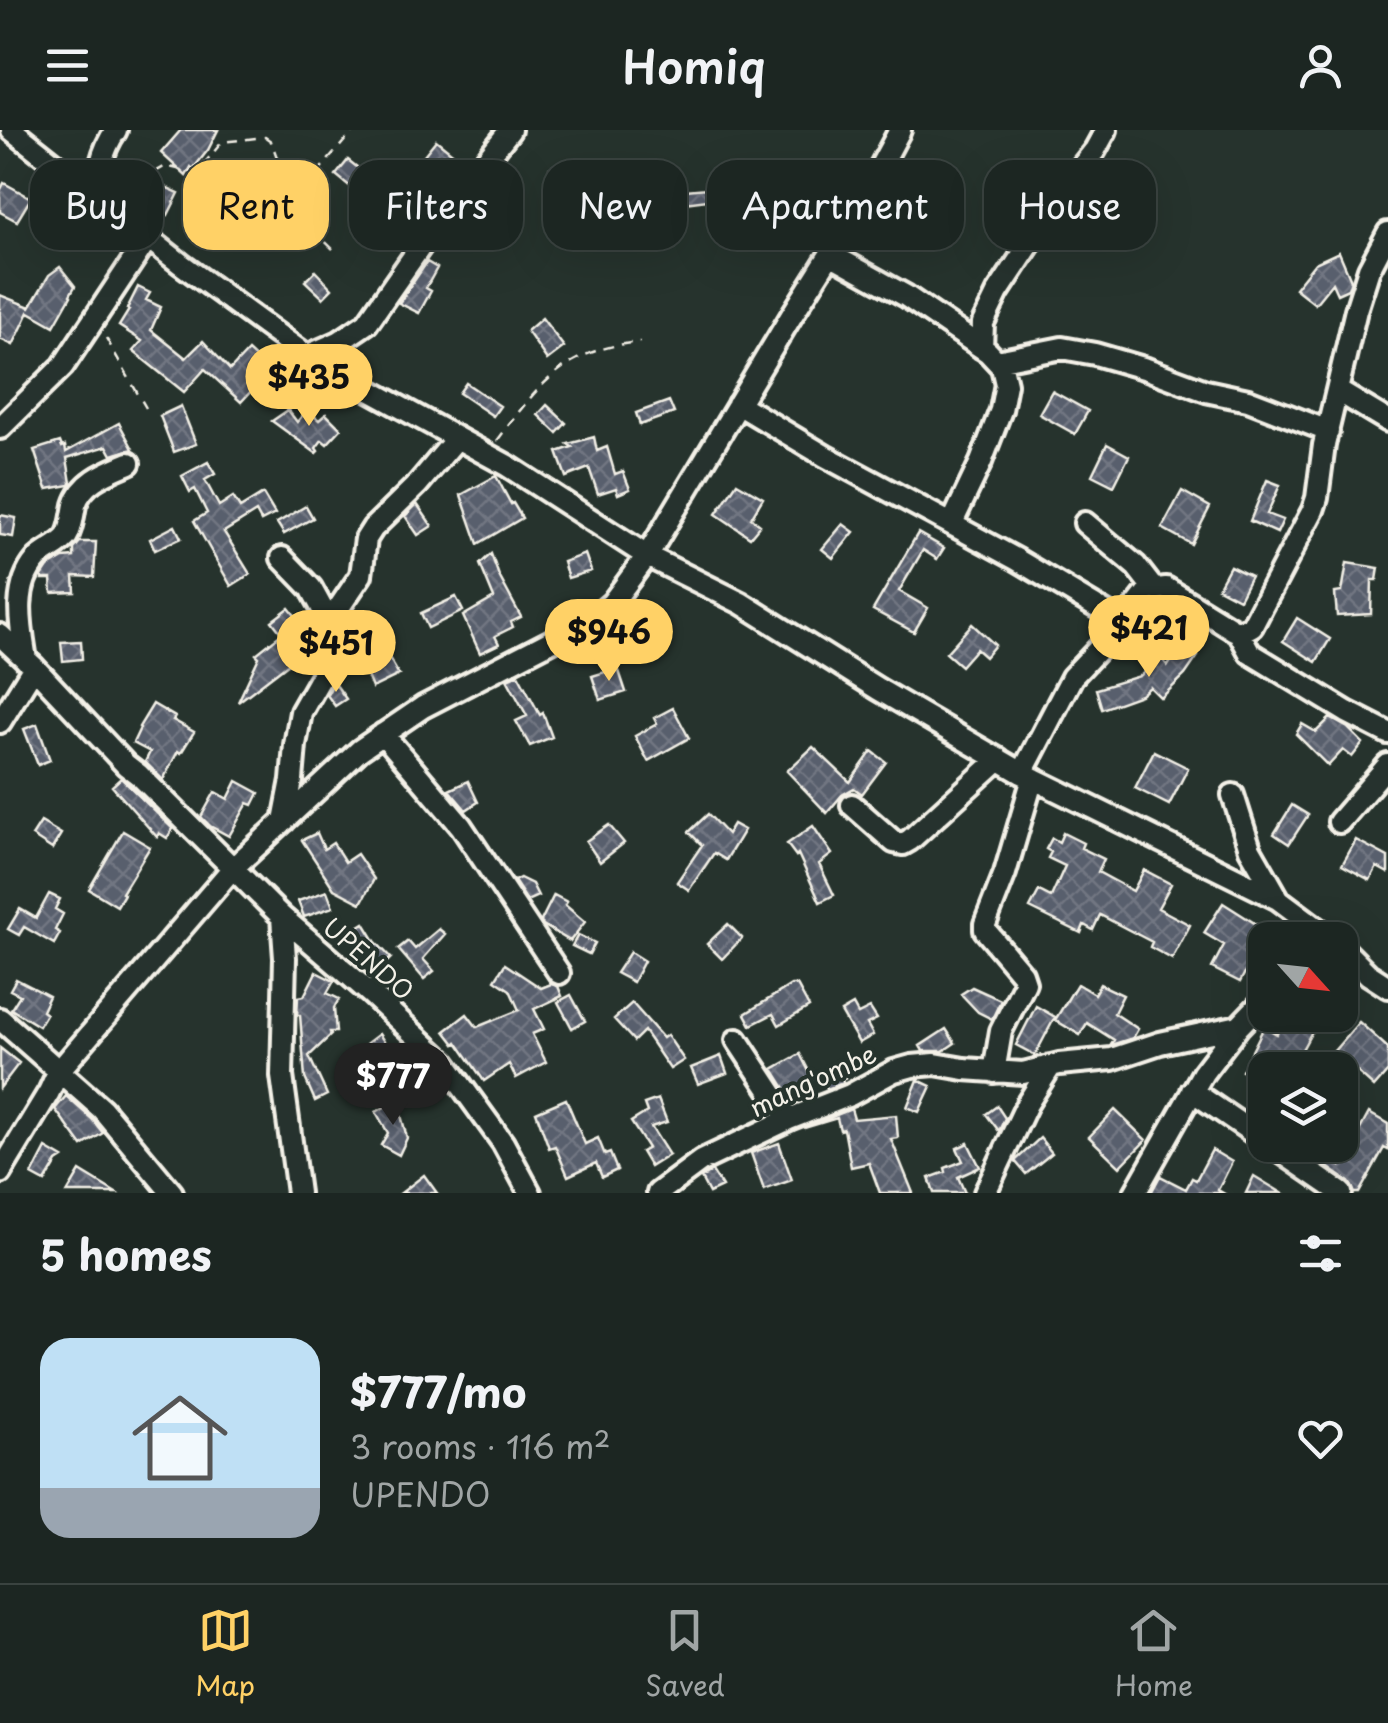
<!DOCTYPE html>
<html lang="en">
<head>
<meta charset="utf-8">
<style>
  body { margin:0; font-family:"Playpen Sans",sans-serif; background:#29322f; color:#f1f3f6; height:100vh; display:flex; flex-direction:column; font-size:38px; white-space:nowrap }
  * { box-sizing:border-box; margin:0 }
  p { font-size:32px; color:#a0a5a5 }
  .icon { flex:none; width:55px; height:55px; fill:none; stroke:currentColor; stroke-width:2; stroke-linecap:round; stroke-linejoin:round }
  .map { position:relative; height:1063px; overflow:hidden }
  .side { display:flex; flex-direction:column; background:#1c2622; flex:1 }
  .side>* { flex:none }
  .guide { position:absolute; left:30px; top:30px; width:1330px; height:90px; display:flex; gap:20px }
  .needle { width:65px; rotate:117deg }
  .buttons { position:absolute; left:1248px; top:792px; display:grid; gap:20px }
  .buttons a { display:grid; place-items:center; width:110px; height:110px; border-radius:20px; background:#1c2622; box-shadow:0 10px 40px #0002,0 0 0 2px #3a4340; font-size:50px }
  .price { position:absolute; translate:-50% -85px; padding:0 22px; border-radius:35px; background:#ffd166; color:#111; font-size:32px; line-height:65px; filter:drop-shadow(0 2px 5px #0008) }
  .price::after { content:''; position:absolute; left:50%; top:60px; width:30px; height:22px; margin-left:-15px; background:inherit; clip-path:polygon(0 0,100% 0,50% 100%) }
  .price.on { background:#222; color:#fff }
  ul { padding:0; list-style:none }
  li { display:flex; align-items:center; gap:30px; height:250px; padding:0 40px }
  li span { display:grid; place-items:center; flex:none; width:280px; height:200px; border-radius:30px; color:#555 }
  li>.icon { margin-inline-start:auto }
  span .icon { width:120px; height:120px; fill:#fffc; stroke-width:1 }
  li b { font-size:42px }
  h2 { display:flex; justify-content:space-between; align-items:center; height:120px; padding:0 40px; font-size:42px }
  .tag { padding:0 35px; border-radius:30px; background:#1c2622; box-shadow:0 10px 40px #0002,0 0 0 2px #3a4340; font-size:35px; line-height:90px }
  .tag.on { background:#ffd166; color:#111 }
  header { display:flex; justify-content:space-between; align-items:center; height:130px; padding:0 40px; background:#1c2622; font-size:45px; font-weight:600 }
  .menu { display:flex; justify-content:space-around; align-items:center; height:140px; border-top:2px solid #3a4340; background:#1c2622; font-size:28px; color:#a0a5a5 }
  .menu a { display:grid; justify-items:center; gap:5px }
  .menu .on { color:#ffd166 }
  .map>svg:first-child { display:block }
  .building { fill:url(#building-cross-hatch); stroke:#f4f1e8; stroke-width:2.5 }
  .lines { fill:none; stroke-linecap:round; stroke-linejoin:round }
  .minor-casing { stroke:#f4f1e8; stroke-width:28 }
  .path { stroke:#f4f1e8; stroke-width:2.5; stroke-dasharray:10 8; stroke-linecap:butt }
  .minor { stroke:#26332d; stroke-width:20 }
  .labels { text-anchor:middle; stroke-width:8; stroke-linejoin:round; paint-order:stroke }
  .street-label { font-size:25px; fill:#f4f1e8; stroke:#26332d }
</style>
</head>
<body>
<header><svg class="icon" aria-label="menu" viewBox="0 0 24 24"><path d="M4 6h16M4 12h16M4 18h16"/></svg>Homiq<svg class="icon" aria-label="person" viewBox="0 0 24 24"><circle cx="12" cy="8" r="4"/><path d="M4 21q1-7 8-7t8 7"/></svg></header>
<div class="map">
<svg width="1388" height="1063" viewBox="0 0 1388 1063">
  <defs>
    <pattern id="building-cross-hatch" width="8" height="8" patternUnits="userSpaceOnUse" patternTransform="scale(2.5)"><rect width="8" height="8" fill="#595f6d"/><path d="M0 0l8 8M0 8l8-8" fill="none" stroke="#717682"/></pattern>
  </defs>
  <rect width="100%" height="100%" fill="#26332d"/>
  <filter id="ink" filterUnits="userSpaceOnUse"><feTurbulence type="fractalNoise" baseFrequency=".01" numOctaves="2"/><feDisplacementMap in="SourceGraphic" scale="20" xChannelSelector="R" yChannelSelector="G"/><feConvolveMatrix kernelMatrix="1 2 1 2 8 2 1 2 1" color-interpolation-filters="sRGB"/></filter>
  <g filter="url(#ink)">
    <path class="building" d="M181 0H218L208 20 193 39 191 37 186 46 161 23Z
      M436 10 456 26 439 46 420 30Z
      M348 30 381 56 369 72 336 45Z
      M563 31 576 55 585 50 592 63 570 73 550 38Z
      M4 53 31 68 17 91 0 82V61Z
      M163 56 179 63 168 85 153 77Z
      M707 58 708 70 676 74 675 61Z
      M499 78 509 92 488 118 465 100Z
      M227 92 249 105 242 116 220 103Z
      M1339 122 1351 150 1348 159 1337 164 1332 153 1315 174 1295 158 1315 133Z
      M427 132 437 138 426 158 431 161 419 183 399 173Z
      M60 137 75 156 70 165 71 166 54 196 29 182 13 215 0 209V165L30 177 49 145Z
      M315 141 332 159 323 168 305 151Z
      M138 157 150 163 146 170 161 177 151 200 186 228 203 211 230 240 248 221 270 241 241 272 205 239 184 262 133 221 142 211 119 196 129 180 127 179Z
      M542 188 564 217 547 230 527 201Z
      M466 253 500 276 493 286 459 263Z
      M1052 261 1088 281 1075 304 1039 284Z
      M669 271 674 283 640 295 636 283Z
      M547 275 566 293 557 303 538 285Z
      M181 276 196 314 174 322 160 286Z
      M288 280 297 292 307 280 319 290 326 284 341 299 327 314 322 310 316 318 318 321 316 323 272 291Z
      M119 293 133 319 112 325 107 316 67 328 71 353 70 355 47 359 34 320 60 312 62 317 65 316 66 322Z
      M594 307 597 321 607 317 615 344 623 341 630 359 618 364 616 358 598 364 589 338 566 347 557 322 572 317 568 314Z
      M1107 314 1129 326 1114 356 1092 345Z
      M208 332 215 344 205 350 219 376 233 367 240 378 263 364 275 384 261 391 256 382 224 402 250 444 231 456 194 391 207 383 195 359 190 362 182 346Z
      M496 346 511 374 513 373 522 388 478 414 461 365Z
      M1267 350 1280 355 1267 384 1283 390 1277 403 1250 391Z
      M737 353 763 368 751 388 760 395 750 407 716 384Z
      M1182 361 1210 377 1191 414 1162 398Z
      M417 374 432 396 418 405 405 386Z
      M306 376 313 388 284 404 277 393Z
      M0 385 16 388 13 407 0 405Z
      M843 394 854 402 833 428 822 419Z
      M175 396 181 408 155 420 150 409Z
      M918 403 944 418 937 429 923 420 899 461 928 478 914 502 873 480Z
      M80 412H96L94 447 74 446 75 462 52 463 51 449H42V446L48 437 63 428 74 427V419Z
      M491 424 499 446 521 487 511 492 513 497 495 506 499 514 480 523 463 486 494 468 480 434Z
      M585 424 591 441 568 448 563 432Z
      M1347 433 1379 438 1377 450H1372L1371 484 1337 486 1335 463 1342 462Z
      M1230 436 1251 446 1239 469 1218 458Z
      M456 467 463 481 428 498 421 483Z
      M289 478 306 499 289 513 272 491Z
      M1297 488 1330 509 1316 532 1283 511Z
      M972 494 995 515 985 527 976 519 961 536 946 523Z
      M280 505 297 527 238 572 259 527 256 524Z
      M81 511 82 529 63 531 61 512Z
      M380 512 399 545 372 558 358 525Z
      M1182 515 1198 526 1185 545 1161 568 1150 557 1141 565 1102 579 1096 559 1140 546 1161 528 1168 536Z
      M618 538 626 562 600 570 592 546Z
      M518 544 540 585 543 583 552 607 530 616 516 591 527 586 507 549Z
      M334 552 346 569 335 576 327 565Z
      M153 574 175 587 173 590 194 602 181 623 178 621 163 650 145 632 150 622 133 613 140 598 139 597Z
      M673 578 689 608 648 631 635 606 657 594 654 588Z
      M1330 588 1348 598 1363 613 1352 627 1343 620 1328 636 1296 604 1302 594 1316 602Z
      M37 594 50 630 38 635 24 599Z
      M813 617 850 652 872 621 886 632 862 664 854 658 842 665 827 683 787 641Z
      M1154 621 1188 638 1169 675 1135 658Z
      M121 648 173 699 167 708 159 703 157 707 112 656Z
      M237 651 259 663 253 675 248 673 229 706 210 696 201 687 215 662 228 669Z
      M468 651 478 672 466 680 449 660Z
      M1292 675 1308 685 1289 714 1274 704Z
      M708 684 727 704 733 694 744 700 726 730 714 723 689 760 677 752 702 715 689 702Z
      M41 692 61 704 52 719 32 706Z
      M609 695 624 713 600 732 586 711Z
      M813 696 832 724 819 734 834 765 820 772 798 724 796 726 787 714Z
      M123 701 150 717 122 763 124 764 117 776 89 759Z
      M317 703 324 719 333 713 345 732 357 724 374 749 361 773 334 759 302 710Z
      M1063 703 1083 713 1081 718 1104 729 1098 742 1133 761 1144 740 1171 754 1158 778 1190 795 1172 829 1150 817 1152 812 1100 785 1093 800 1084 795 1081 803 1030 778 1039 761 1051 767 1065 736 1048 728 1051 722 1046 719 1052 708 1059 712Z
      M1356 710 1388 727V743L1377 737 1370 750 1342 735Z
      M520 748 532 754 538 766 527 771 514 751Z
      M327 761 333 777 304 787 298 771Z
      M49 764 60 769 55 779 63 784 55 800 60 803 54 814 24 797 19 805 8 799 20 779 36 788Z
      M554 765 567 772 565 775 585 792 570 811 543 795 541 791Z
      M1223 773 1256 794 1254 798 1265 804V841L1250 833 1240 852 1212 838 1224 815 1204 803Z
      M364 793 375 811 391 828 377 842 353 800Z
      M728 794 742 808 722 829 707 814Z
      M439 799 445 804 423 829 434 841 424 849 398 819 408 811 415 819Z
      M578 805 595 813 589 824 572 816Z
      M630 822 644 831 633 852 616 843Z
      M505 834 541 858 551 854 558 856 562 866 534 879 544 899 532 904 546 932 516 948 509 934 484 951 457 912 455 914 445 901 467 884 477 897 519 880 510 860 495 850Z
      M316 842 334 851 327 863 339 869 334 878 336 902H330L331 905 309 926 327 965 315 971 305 948 300 885H297L298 867 304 866Z
      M16 849 49 866 42 881 46 884 39 896 11 879 20 865 10 860Z
      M1077 854 1094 864 1100 854 1123 865 1114 883 1138 899 1133 908 1111 915 1114 910 1087 893 1080 905 1055 890Z
      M791 855H797L809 877 779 895 773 884 751 895 745 884Z
      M972 857 1001 870 992 889 978 882 961 864Z
      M571 865 585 891 572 898 558 872Z
      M632 873 663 908 667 905 684 930 670 939 644 901 634 911 614 889Z
      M853 875 858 884 870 878 877 889 867 894 873 905 859 913 841 882Z
      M1036 876 1055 887 1035 925 1016 915Z
      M1287 885H1303L1317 892 1291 940H1257L1254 947 1242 941 1264 897 1277 904Z
      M1359 892 1388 918V941L1374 957 1334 921Z
      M946 899 955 913 943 921H923L920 916Z
      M379 904 399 933 413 922 434 947 407 969 372 924 374 923 367 913Z
      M0 918 19 933 0 958Z
      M800 924 813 949 788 963 773 939Z
      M721 926 727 943 698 954 691 938Z
      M840 936 845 948 842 949 843 953 827 959 821 944Z
      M918 950 931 956 919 982 907 977Z
      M66 966 92 989 103 1003 82 1016 55 979Z
      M566 969 585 1014 598 1008 605 1025 610 1023 617 1040 602 1047 596 1033 568 1046 555 1016 549 1018 536 982Z
      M658 969 667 992 651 997 669 1025 650 1037 641 1022 648 1018 631 992 647 982 644 974Z
      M397 970 407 1008 399 1025 381 1015 388 1003 376 982Z
      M997 976 1005 988 999 1001 986 984Z
      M851 979 854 989 896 985 898 1008 891 1009 913 1063H880L869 1033 851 1037 844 999 840 1000 837 988 804 998Z
      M1115 980 1146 1010 1120 1037 1089 1007Z
      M1369 983 1388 994V1020L1384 1018 1359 1063H1355L1349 1052 1316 1029 1318 1025 1340 1036V995L1357 1005Z
      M1040 1008 1052 1023 1026 1044 1015 1031Z
      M779 1013 792 1050 764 1060 751 1023Z
      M968 1013 980 1037 958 1047 965 1063H934L929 1048 946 1042 945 1038 963 1031 957 1018Z
      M46 1018 63 1028 57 1032 45 1052 32 1045Z
      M1212 1020 1232 1032 1218 1060 1223 1063H1151L1160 1046 1186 1059 1192 1048 1196 1050Z
      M80 1041 116 1063H67Z
      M712 1041 722 1057 709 1063 701 1048Z
      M424 1045 437 1063H401Z
      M1254 1046 1282 1063H1246Z"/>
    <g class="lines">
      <defs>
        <path id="minor" d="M12 0 181 134 307 226 508 336 647 426 741 473 878 559 1022 643 1278 769 1333 810
          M97 68C98 42 101 22 116 0
          M830 124 906 166 988 222 1002 237 1006 254 1001 280 981 332 952 393
          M982 218 983 193 998 162 1073 48 1095 20 1106 0
          M307 226 339 212 367 193 439 90 510 0
          M997 231 1062 218 1095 224 1147 239 1206 261 1248 270 1328 301
          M1338 261 1388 291
          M738 274 825 326 1016 429 1123 493
          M0 298 63 236 148 108
          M1085 393 1136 436 1153 458
          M282 428 311 458 334 500
          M1238 501 1250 523 1347 582 1388 603
          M0 505 34 537 126 635 139 645 282 787 371 864 445 933 503 1013 530 1063
          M26 530C21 498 12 458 36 430 44 421 60 416 67 406 72 398 73 384 75 375 82 351 108 342 129 333
          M0 592 34 537
          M383 604 461 696 559 843
          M1022 643 1072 547 1123 493 1149 460 1166 458 1234 500 1243 501 1252 496 1313 380 1317 368 1324 315 1356 180 1369 139 1388 103
          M1233 665 1250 719 1278 768
          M852 675 894 712 903 714 910 710 999 629
          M284 691 292 650 295 615 301 582 322 545 338 479 361 445 366 409 373 398 418 354 457 308
          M1339 692 1388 635
          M282 787 285 828 282 946 298 1063
          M1340 816 1368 844 1388 857
          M0 889 102 979 172 1063
          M737 910 789 989
          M994 942 1001 901 1025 853 1022 844 985 800V794L1005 743 1033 648
          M1192 961 1265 1011
          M1271 1015 1341 1063
          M0 1043 49 962 58 942 232 739 360 620 423 577 592 490 612 473 647 426 792 185 853 88 900 0
          M658 1063 701 1031 789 989 850 965 894 941 912 936 935 934 964 939 1023 943 1059 934 1112 929 1160 913 1239 896
          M985 1063 1027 974 1051 936
          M1135 1063 1203 943 1239 896 1265 869"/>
      </defs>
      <use href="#minor" class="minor-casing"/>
      <path class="path" d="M126 64 148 46 166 36 193 43 198 41 222 12 265 7 271 11 298 85 335 121
        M293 71 354 0
        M106 208 146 278
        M497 311C539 254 565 219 640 212"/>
      <use href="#minor" class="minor"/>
    </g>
  </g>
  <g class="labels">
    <g class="street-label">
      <text transform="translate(368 829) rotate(41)" y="9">UPENDO</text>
      <text transform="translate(813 951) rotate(-25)" y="9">mang'ombe</text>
    </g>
  </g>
</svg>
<div class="buttons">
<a><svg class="needle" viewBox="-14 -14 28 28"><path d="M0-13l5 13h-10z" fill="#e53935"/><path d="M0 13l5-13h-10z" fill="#a0a5a5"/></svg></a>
<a><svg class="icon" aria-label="layers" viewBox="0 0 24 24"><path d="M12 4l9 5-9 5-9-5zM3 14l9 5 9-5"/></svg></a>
</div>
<b class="price" style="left:309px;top:299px">$435</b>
<b class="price" style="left:1149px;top:550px">$421</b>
<b class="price" style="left:609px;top:554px">$946</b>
<b class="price" style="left:336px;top:565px">$451</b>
<b class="price on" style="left:393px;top:998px">$777</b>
<div class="guide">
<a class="tag">Buy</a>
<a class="tag on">Rent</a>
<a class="tag">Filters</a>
<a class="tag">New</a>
<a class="tag">Apartment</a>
<a class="tag">House</a>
</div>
</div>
<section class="side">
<h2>5 homes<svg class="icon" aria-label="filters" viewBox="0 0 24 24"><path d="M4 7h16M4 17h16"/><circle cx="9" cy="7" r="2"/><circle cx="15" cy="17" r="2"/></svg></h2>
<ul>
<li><span style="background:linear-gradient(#bfe0f5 75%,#9aa5b1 0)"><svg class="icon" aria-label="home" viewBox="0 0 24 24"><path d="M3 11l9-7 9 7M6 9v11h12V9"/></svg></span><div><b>$777/mo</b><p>3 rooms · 116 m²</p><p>UPENDO</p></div><svg class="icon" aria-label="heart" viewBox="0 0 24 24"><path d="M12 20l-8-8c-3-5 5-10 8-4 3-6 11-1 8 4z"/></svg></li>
</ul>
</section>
<nav class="menu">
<a class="on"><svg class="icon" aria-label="map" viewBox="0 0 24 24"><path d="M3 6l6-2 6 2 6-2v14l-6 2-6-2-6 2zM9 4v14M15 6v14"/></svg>Map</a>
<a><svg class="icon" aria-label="saved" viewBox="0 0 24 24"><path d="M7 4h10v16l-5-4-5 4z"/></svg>Saved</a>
<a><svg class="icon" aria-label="home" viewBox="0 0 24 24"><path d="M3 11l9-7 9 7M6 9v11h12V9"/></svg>Home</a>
</nav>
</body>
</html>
